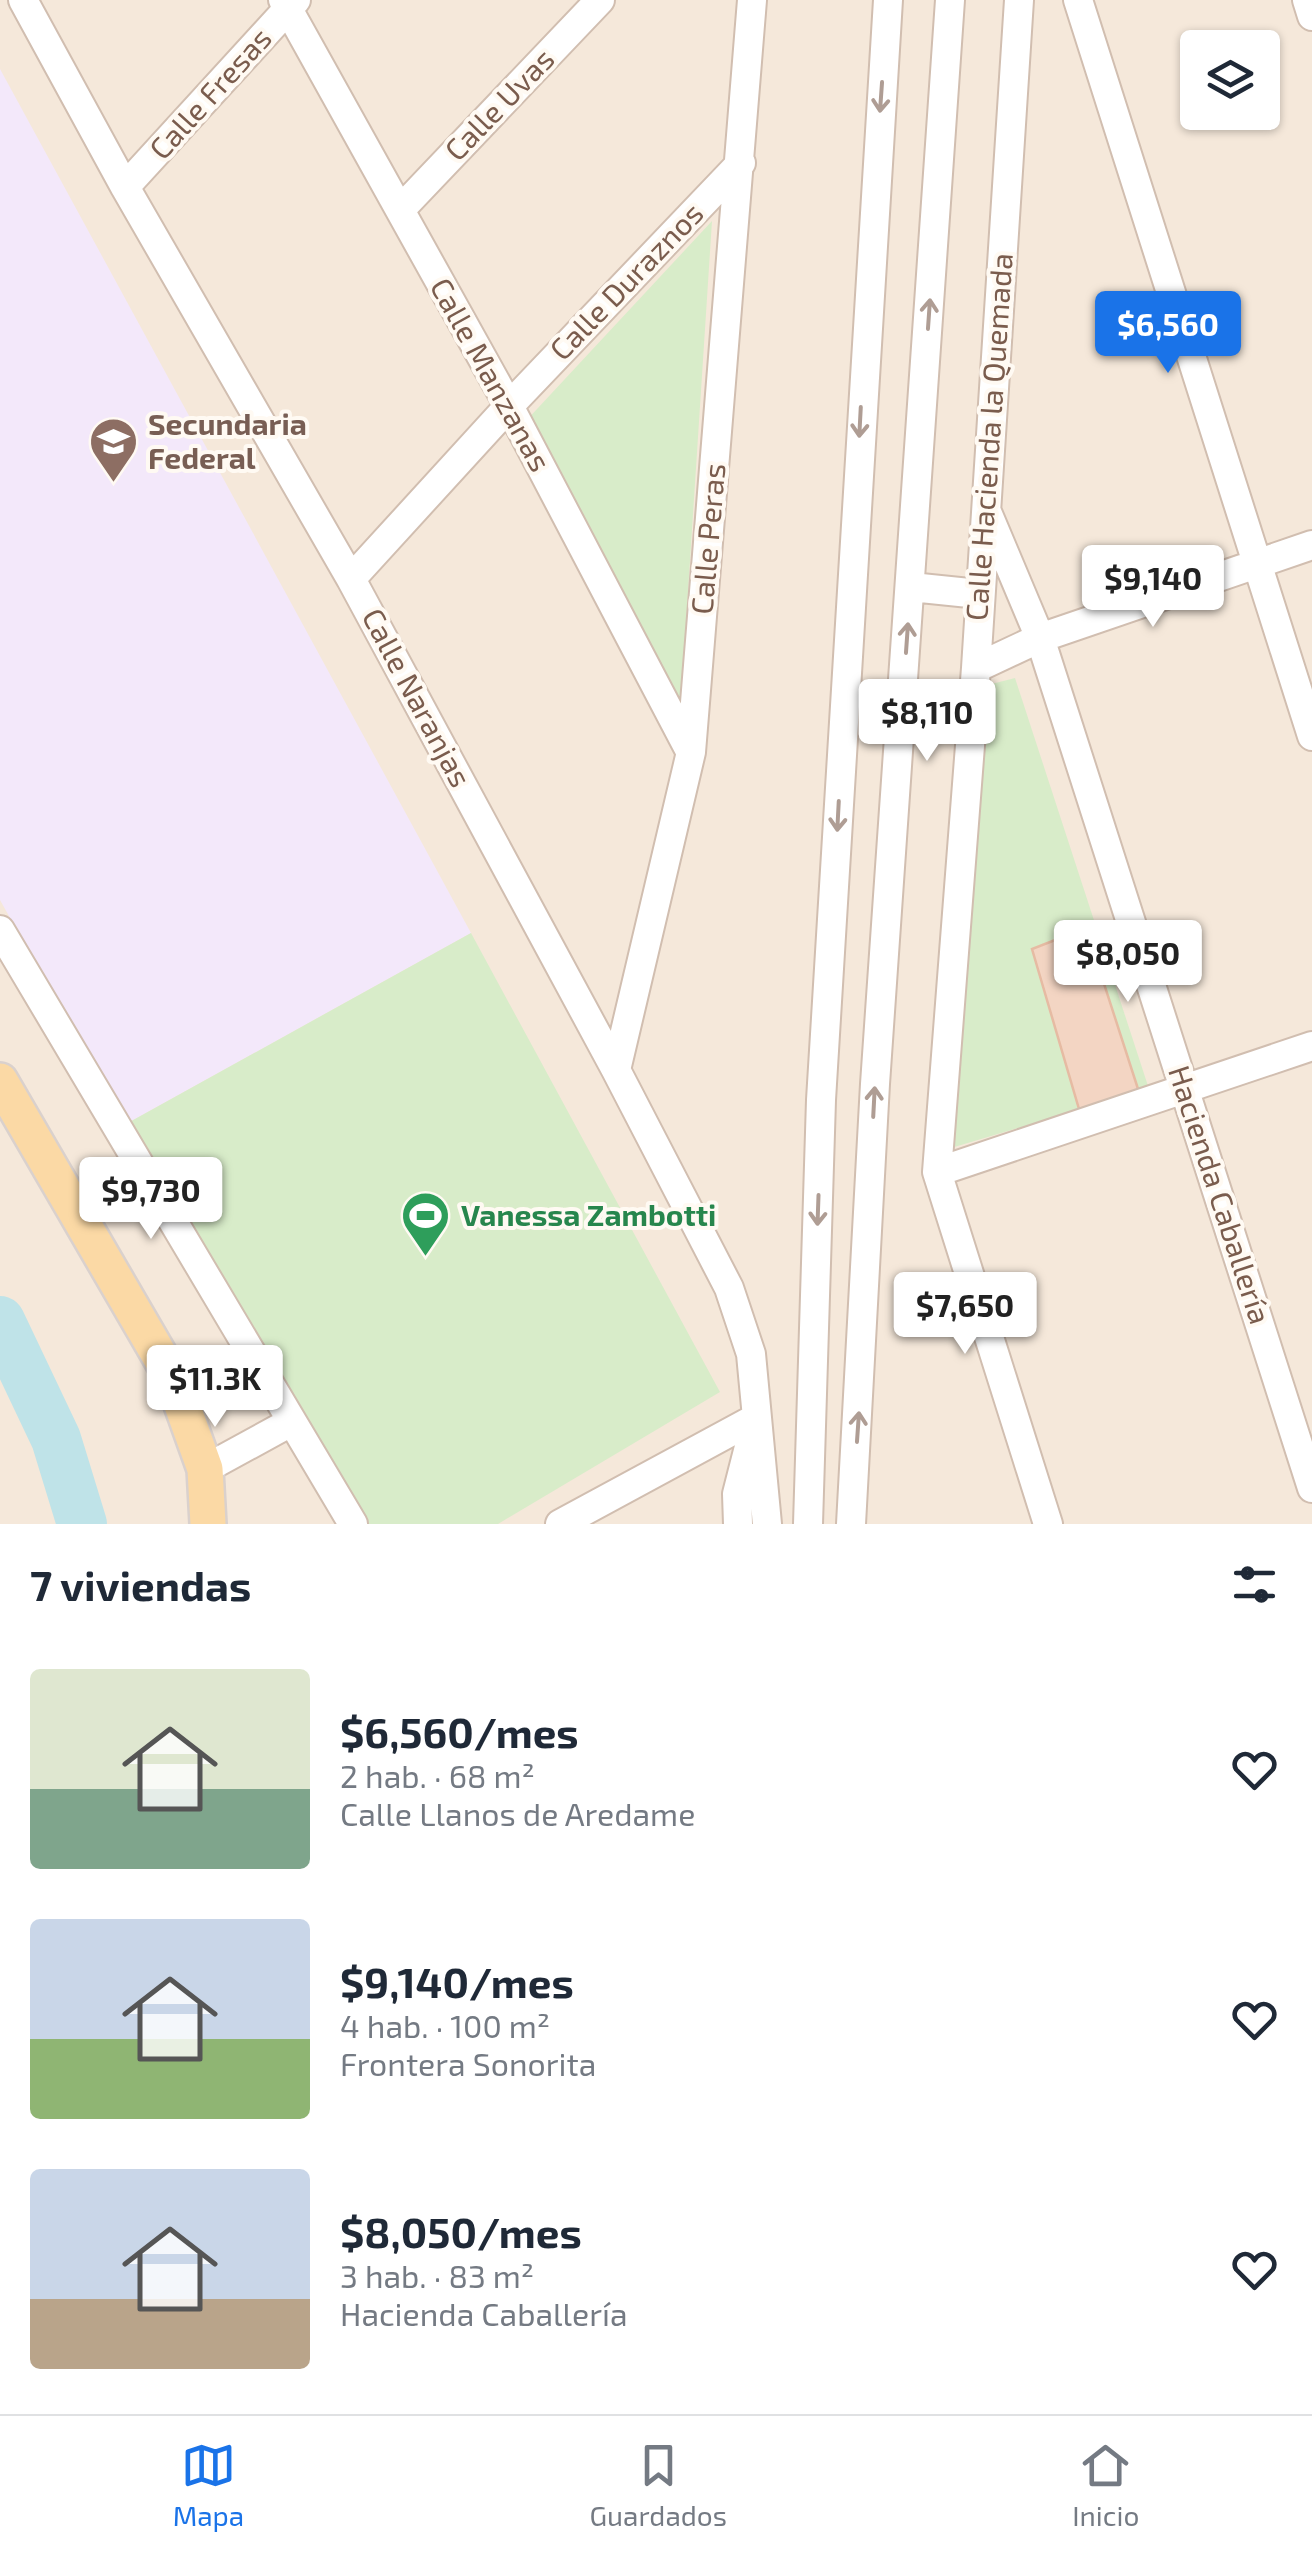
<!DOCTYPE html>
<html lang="es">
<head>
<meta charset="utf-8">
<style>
  body { margin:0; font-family:"Exo 2",sans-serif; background:#f6f6f7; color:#1f2937; height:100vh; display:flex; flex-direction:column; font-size:38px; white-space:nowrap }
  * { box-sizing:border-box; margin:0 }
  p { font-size:32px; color:#747a83 }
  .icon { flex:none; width:55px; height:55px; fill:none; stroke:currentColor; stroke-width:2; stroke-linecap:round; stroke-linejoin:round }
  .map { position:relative; height:1524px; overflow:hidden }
  .drawer { display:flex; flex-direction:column; background:#fff; flex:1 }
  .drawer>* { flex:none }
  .tools { position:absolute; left:1180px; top:30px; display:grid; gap:20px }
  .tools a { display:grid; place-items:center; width:100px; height:100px; border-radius:10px; background:#fff; box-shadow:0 2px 8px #0004; font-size:50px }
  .price { position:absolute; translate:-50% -85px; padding:0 22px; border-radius:10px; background:#fff; color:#222; font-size:32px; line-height:65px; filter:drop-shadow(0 2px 5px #0008) }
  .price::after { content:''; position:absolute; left:50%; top:60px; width:30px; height:22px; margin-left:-15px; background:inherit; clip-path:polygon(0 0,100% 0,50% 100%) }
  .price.on { background:#1a73e8; color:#fff }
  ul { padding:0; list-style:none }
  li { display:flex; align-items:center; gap:30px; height:250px; padding:0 30px }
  li span { display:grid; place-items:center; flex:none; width:280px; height:200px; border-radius:10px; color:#555 }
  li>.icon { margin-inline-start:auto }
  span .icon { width:120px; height:120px; fill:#fffc; stroke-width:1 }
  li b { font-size:42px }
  h2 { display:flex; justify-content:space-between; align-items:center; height:120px; padding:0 30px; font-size:42px }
  .tabs { display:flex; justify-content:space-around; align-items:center; height:140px; border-top:2px solid #e0e1e3; background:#fff; font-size:28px; color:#747a83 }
  .tabs a { display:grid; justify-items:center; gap:5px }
  .tabs .on { color:#1a73e8 }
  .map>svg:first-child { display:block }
  .residential { fill:#f5e8da; fill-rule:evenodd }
  .education { fill:#f3e8fa }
  .green { fill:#d8ecc9 }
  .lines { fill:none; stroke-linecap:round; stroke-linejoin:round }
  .river { stroke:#bfe3e8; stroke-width:50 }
  .building { fill:#f3d5c3; stroke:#e6bba3; stroke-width:2.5 }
  .minor-casing { stroke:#d1beb0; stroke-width:32 }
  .major-casing { stroke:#dad1cd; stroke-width:40 }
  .minor { stroke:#fff; stroke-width:28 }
  .major { stroke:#fbd9a5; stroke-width:35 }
  .oneway { stroke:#af9d94 }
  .labels { text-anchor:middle; stroke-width:8; stroke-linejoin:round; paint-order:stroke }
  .street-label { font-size:30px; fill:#7a5c4d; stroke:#fffaf3 }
  .education-label { font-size:30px; font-weight:bold; fill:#785e54; stroke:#fffaf3; text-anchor:start }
  .leisure-label { font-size:30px; font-weight:bold; fill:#27864d; stroke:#fffaf3; text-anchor:start }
</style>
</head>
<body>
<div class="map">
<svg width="1312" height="1524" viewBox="0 0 1312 1524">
  <rect width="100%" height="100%" fill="#fdf6ec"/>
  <path class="residential" d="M0 0H1312V1524H0ZM1198 48H1262V112H1198Z"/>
  <path class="education" d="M0 69 471 933 126 1124 0 900Z"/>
  <path class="green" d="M712 221 680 715 524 423Z
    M1015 678 1149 1089 951 1148 976 688Z
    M471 933 720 1392 498 1524H359L126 1124Z"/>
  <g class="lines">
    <path class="river" d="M0 1321 56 1439 82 1524"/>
  </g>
  <path class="building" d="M1086 928 1139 1092 1079 1109 1032 949Z"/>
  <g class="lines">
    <defs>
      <path id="minor" d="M23 0 125 187 351 579 616 1070 729 1288 751 1354 767 1524
        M283 0 509 406 690 751
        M1019 0 976 668 937 1172 1048 1524
        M1078 0 1312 736
        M1307 0 1312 16
        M125 187 296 0
        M400 210 600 0
        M987 512 1040 638 1312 1488
        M351 579 509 406 741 163
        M911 587 979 594
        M976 668 1040 638 1312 545
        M0 930 353 1524
        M616 1070 691 752 752 0
        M937 1172 1312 1046
        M205 1469 291 1422
        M560 1524 756 1418
        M738 1524 737 1494 751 1439
        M808 1524 821 1100 888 0
        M851 1524 875 1084 950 0"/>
      <path id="major" d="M0 1081 172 1377 205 1469 208 1524"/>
    </defs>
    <use href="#minor" class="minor-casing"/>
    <use href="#major" class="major-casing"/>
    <use href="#minor" class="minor"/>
    <use href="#major" class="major"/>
  </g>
  <defs><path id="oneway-shaft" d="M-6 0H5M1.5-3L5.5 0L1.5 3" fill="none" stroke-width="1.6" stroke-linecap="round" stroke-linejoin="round" transform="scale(2.5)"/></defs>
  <g class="oneway">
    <use href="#oneway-shaft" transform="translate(881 97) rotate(94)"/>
    <use href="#oneway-shaft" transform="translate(929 314) rotate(-86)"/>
    <use href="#oneway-shaft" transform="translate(860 422) rotate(93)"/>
    <use href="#oneway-shaft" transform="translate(907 638) rotate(-86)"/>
    <use href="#oneway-shaft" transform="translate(838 816) rotate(93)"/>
    <use href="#oneway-shaft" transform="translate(874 1102) rotate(-87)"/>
    <use href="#oneway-shaft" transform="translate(818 1210) rotate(92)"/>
    <use href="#oneway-shaft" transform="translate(858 1427) rotate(-86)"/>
  </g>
  <defs>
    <symbol id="school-pin" viewBox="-11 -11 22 30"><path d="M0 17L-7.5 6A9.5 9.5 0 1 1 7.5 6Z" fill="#8d6e63" stroke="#fffaf3"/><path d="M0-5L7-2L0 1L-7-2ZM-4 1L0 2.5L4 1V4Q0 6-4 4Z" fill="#fff"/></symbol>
    <symbol id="stadium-pin" viewBox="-11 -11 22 30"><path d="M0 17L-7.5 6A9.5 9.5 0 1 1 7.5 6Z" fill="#2e9e5b" stroke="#fffaf3"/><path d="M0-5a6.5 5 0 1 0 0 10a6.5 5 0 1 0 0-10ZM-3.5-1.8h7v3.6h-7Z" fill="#fff"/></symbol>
  </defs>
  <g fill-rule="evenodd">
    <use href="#school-pin" x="86" y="414" width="55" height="75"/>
    <use href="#stadium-pin" x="398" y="1188" width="55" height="75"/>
  </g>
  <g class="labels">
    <g class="street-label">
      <text transform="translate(211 94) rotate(-48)" y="10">Calle Fresas</text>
      <text transform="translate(500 105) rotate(-46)" y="10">Calle Uvas</text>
      <text transform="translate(627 282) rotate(-46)" y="10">Calle Duraznos</text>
      <text transform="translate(490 375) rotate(61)" y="10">Calle Manzanas</text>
      <text transform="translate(990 437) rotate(-86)" y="10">Calle Hacienda la Quemada</text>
      <text transform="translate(709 539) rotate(-85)" y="10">Calle Peras</text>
      <text transform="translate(416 698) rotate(62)" y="10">Calle Naranjas</text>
      <text transform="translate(1219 1195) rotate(72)" y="10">Hacienda Caballería</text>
    </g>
    <g class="education-label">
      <text x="148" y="435">Secundaria<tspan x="148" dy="34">Federal</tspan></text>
    </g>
    <g class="leisure-label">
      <text x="461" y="1226">Vanessa Zambotti</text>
    </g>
  </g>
</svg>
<div class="tools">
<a><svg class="icon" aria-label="layers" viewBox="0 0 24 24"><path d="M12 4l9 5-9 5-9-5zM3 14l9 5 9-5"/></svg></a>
</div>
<b class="price on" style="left:1168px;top:376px">$6,560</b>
<b class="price" style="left:1153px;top:630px">$9,140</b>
<b class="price" style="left:927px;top:764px">$8,110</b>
<b class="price" style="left:1128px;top:1005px">$8,050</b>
<b class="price" style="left:151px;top:1242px">$9,730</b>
<b class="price" style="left:965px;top:1357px">$7,650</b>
<b class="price" style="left:215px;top:1430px">$11.3K</b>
</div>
<section class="drawer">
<h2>7 viviendas<svg class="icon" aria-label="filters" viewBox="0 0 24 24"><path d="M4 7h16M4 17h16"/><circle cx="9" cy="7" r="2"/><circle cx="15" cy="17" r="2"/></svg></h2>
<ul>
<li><span style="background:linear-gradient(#dfe7d0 60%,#7fa58c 0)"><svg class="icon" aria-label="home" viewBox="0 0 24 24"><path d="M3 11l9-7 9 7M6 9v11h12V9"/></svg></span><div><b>$6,560/mes</b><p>2 hab. · 68 m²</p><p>Calle Llanos de Aredame</p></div><svg class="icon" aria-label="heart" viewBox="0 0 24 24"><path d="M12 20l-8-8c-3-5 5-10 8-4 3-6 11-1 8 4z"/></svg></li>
<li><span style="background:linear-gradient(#c9d6e8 60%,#8fb573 0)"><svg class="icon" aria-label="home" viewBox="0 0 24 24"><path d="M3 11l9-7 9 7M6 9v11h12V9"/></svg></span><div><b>$9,140/mes</b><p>4 hab. · 100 m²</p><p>Frontera Sonorita</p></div><svg class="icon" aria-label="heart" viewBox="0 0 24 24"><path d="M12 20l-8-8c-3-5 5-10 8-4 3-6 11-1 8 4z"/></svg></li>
<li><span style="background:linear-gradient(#c9d6e8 65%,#b9a48a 0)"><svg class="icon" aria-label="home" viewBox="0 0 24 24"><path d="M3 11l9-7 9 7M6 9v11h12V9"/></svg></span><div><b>$8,050/mes</b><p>3 hab. · 83 m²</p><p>Hacienda Caballería</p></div><svg class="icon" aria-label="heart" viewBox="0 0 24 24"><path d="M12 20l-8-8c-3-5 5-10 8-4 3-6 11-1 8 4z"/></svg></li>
</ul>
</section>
<nav class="tabs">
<a class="on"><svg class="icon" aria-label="map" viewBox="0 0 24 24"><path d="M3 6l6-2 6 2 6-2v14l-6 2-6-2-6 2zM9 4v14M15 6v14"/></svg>Mapa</a>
<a><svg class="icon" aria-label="saved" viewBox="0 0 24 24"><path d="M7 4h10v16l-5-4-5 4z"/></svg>Guardados</a>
<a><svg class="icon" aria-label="home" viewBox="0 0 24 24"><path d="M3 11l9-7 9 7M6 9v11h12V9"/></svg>Inicio</a>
</nav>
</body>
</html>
